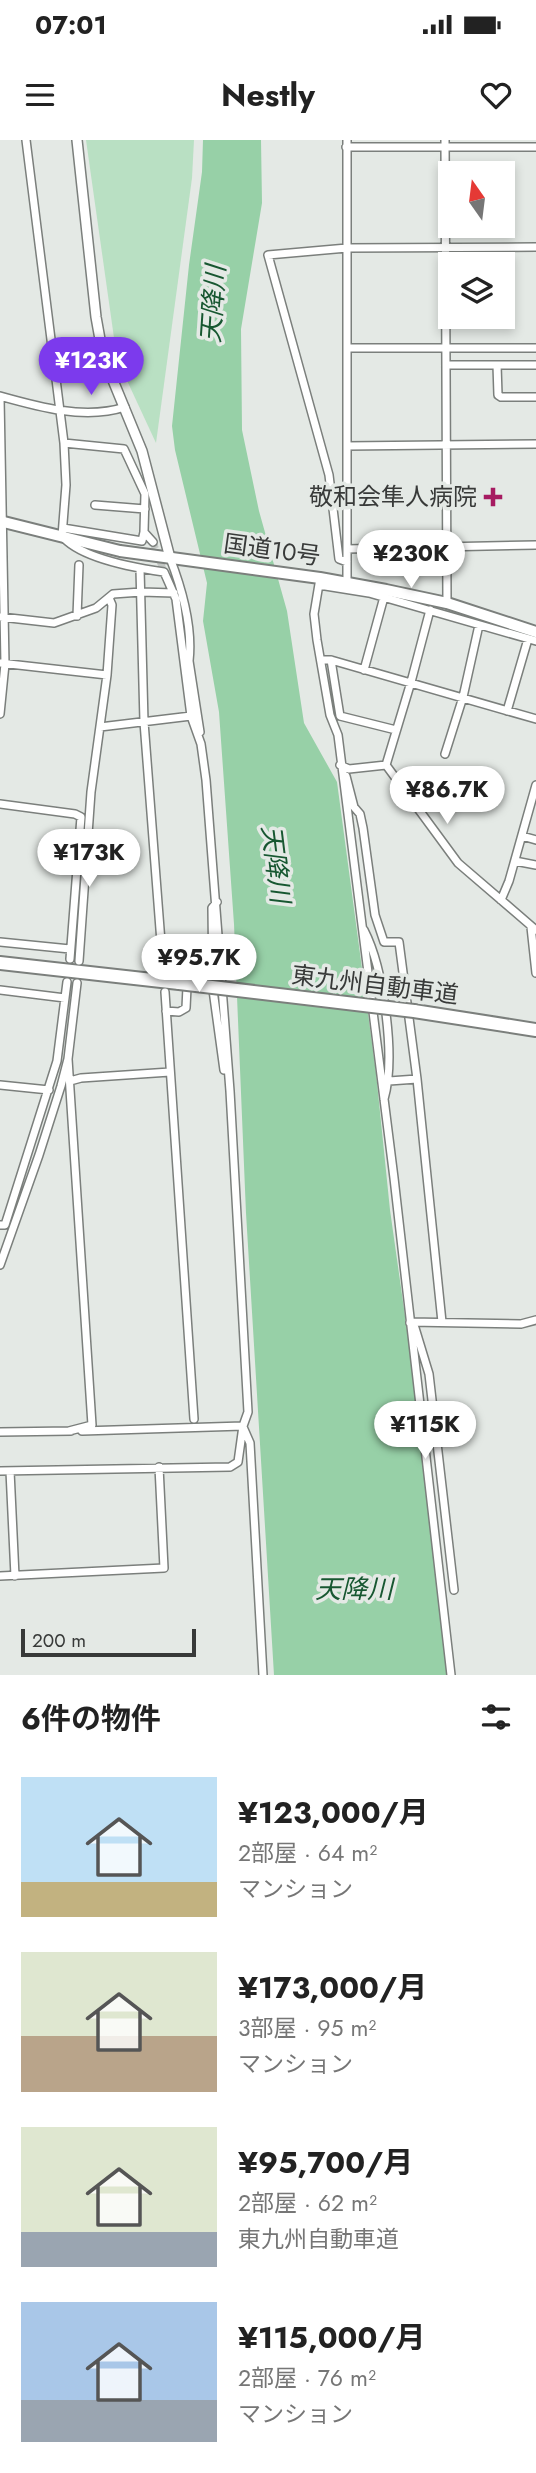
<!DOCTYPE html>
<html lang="ja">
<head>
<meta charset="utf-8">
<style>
  body { margin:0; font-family:Jost,"Noto Sans JP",sans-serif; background:#f6f6f6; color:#222; height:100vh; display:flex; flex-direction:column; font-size:26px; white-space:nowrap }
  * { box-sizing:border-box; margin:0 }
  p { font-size:23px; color:#767676 }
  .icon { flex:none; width:38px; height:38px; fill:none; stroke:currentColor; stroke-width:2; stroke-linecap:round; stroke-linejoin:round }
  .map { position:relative; height:1535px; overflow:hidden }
  .panel { display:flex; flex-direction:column; background:#fff; flex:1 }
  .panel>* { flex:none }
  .needle { width:46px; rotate:346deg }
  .buttons { position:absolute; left:438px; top:21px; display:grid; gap:14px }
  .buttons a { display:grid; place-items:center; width:77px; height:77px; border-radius:0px; background:#fff; box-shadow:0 4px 10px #0003; font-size:35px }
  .scale { position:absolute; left:21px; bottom:18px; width:175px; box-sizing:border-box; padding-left:7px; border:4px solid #383a39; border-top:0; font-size:19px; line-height:24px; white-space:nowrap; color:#383a39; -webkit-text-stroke:5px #e4e9e5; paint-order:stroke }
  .price { position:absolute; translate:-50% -60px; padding:0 16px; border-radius:24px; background:#fff; color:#222; font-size:23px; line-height:46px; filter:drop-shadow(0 2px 4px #0008) }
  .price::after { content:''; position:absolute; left:50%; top:42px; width:21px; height:16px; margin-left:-10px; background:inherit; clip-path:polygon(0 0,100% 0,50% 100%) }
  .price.current { background:#7c3aed; color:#fff }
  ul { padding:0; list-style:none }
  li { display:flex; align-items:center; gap:21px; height:175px; padding:0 21px }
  li span { display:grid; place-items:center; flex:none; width:196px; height:140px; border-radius:0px; color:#555 }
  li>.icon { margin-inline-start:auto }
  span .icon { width:84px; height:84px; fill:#fffc; stroke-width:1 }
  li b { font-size:30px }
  h2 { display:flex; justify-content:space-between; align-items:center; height:84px; padding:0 21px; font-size:30px }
  .status { display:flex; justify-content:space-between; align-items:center; height:49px; padding:0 35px; background:#fff; direction:ltr }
  .status svg { height:19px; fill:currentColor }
  header { display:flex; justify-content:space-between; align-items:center; height:91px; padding:0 21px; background:#fff; font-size:32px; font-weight:700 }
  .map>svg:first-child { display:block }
  .green { fill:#b9e0c3 }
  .water { fill:#97d0a7 }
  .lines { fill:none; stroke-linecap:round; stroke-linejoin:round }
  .minor-tunnel { stroke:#c2c6c3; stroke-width:7; stroke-dasharray:7 3.5; stroke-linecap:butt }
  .minor-casing { stroke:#7b7f7c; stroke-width:10 }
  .tertiary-casing { stroke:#7b7f7c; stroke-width:12 }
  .trunk-casing { stroke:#7b7f7c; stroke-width:14 }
  .motorway-casing { stroke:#7b7f7c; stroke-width:16 }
  .minor { stroke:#fff; stroke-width:7 }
  .tertiary { stroke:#fff; stroke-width:9 }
  .trunk { stroke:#fff; stroke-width:10 }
  .motorway { stroke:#fff; stroke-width:12 }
  .motorway-bridge-casing { stroke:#7b7f7c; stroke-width:16; stroke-linecap:butt }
  .motorway-bridge { stroke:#fff; stroke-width:12 }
  .poi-dot { fill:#a61b61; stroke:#e4e9e5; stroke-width:2.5 }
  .labels { text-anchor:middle; stroke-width:7; stroke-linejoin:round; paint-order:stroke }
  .poi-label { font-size:24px; fill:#383a39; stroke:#e4e9e5; text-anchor:end }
  .street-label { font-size:24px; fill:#383a39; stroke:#e4e9e5 }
  .water-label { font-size:26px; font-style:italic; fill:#175731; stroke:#e4e9e5 }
</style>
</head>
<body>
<div class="status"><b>07:01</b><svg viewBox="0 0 49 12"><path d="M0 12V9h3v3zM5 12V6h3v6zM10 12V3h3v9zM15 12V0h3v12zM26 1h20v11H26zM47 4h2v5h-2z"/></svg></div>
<header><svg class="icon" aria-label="menu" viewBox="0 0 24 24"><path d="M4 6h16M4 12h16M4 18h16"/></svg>Nestly<svg class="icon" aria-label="heart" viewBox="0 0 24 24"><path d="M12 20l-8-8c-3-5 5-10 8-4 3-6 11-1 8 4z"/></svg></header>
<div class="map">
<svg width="536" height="1535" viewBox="0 0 536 1535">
  <rect width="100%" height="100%" fill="#e4e9e5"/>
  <path class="green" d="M86 0H194L192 38 156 303 117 219Z"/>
  <path class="water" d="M203 0H261L262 63 241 189 242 290 259 371 287 471 304 583 337 642 376 933 390 1070 419 1275 450 1535H274L246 1073 234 784 219 572 203 481 207 443 175 310 172 286 189 125 202 32Z"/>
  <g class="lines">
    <path class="minor-tunnel" d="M153 402 164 432"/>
    <defs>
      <path id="minor" d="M347 0V442
        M445 0 447 463
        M346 7H536
        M347 208H536
        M446 225H536
        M497 225 498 255 501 257H536
        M0 256C39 267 85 280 125 267
        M0 258 5 524 0 574
        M64 303 124 309 145 354 144 392 153 402
        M347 306 536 304
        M95 365 145 369
        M63 388 142 401 144 392
        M347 409 536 405
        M170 418C182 449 193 486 189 521L200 592
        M347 422 339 419 329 335 268 115 347 108 536 107
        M140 429 144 582 163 828
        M320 438 314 474 317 500 330 575 338 595 394 1038 451 1535
        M319 445 369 453 536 501
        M77 476 79 425
        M1 477 54 483 96 468 113 454 141 452 174 453
        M322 520H331L536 579
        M331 520 340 576 396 590
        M0 523 107 535
        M364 530 384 457
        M507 571 528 499
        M100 587 191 576
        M445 614 463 557 479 485
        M340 625 349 629 386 625 458 723 536 790
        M386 625 411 542 430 470
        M346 636 354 667 360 674 363 688 375 775 384 802H399L417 939 442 1182
        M0 664 75 674 81 677 70 819
        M522 696 536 700
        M515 721 536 725
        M501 760 509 741 536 645
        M217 762 212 768 213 850 224 930
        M531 787 536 833
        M364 790C384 829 396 918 384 959
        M0 802 70 809
        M79 821 91 652 107 535 112 465 109 458
        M163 821 183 824 187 847 186 868 179 872 166 871
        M0 850 65 858
        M165 852 194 1279
        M68 919 92 1285 69 1291
        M70 941 81 938 170 932
        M389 941 417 939
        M0 945 49 950
        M0 1085H5L57 921 67 842
        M0 1125 39 1015 61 946 68 919 77 843
        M410 1182 521 1184 536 1180
        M410 1183 415 1188 429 1234 454 1450
        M243 1287 250 1303 263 1535
        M82 1291 243 1286
        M0 1292 71 1291
        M0 1331 230 1327 238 1322 243 1286 248 1272 230 951 206 640 201 604 191 576 176 459 164 432C136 428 80 418 62 396L66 345 64 303 26 0
        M10 1331 15 1436
        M0 1436 164 1428 159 1327"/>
      <path id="tertiary" d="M77 0 96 177 103 216 142 311 170 418"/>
      <path id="trunk" d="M0 381 120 411 320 438 386 450 447 463 536 492"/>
      <path id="motorway" d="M0 823 179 843
        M414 871 536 890"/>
    </defs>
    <use href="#minor" class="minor-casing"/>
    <use href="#tertiary" class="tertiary-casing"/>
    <use href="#trunk" class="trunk-casing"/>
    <use href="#motorway" class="motorway-casing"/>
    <use href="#minor" class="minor"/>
    <use href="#tertiary" class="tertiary"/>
    <use href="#trunk" class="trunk"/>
    <use href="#motorway" class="motorway"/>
    <defs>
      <path id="motorway-bridge" d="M179 843 414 871"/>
    </defs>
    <use href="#motorway-bridge" class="motorway-bridge-casing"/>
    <use href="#motorway-bridge" class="motorway-bridge"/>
  </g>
  <path class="poi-dot" d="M489.5 346.5h7v7h7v7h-7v7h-7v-7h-7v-7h7z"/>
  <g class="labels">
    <g class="poi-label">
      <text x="477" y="365">敬和会隼人病院</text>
    </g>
    <g class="street-label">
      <text transform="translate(272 410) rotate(8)" y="8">国道10号</text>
      <text transform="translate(375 845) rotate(7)" y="8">東九州自動車道</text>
    </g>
    <g class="water-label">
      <text transform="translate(213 164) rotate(-86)" y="9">天降川</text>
      <text transform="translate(276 724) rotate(83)" y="9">天降川</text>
      <text x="354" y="1458">天降川</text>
    </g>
  </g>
</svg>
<div class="buttons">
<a><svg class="needle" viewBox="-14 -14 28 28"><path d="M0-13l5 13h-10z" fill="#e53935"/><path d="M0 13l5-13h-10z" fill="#767676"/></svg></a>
<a><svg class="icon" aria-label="layers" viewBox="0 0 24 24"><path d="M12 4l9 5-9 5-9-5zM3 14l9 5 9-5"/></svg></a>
</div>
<div class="scale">200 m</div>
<b class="price current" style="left:91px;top:257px">¥123K</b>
<b class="price" style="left:411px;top:450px">¥230K</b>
<b class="price" style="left:447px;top:686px">¥86.7K</b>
<b class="price" style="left:89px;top:749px">¥173K</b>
<b class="price" style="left:199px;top:854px">¥95.7K</b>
<b class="price" style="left:425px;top:1321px">¥115K</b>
</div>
<section class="panel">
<h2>6件の物件<svg class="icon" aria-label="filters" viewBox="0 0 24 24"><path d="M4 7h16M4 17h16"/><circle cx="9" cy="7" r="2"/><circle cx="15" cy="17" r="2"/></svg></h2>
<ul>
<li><span style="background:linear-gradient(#bfe0f5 75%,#c2b280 0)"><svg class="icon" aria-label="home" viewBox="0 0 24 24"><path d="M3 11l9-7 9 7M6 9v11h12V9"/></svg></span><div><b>¥123,000/月</b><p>2部屋 · 64 m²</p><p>マンション</p></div></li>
<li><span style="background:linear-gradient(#dfe7d0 60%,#b9a48a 0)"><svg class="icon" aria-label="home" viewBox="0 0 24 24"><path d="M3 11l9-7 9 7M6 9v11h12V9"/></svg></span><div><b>¥173,000/月</b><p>3部屋 · 95 m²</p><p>マンション</p></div></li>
<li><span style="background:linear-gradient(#dfe7d0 75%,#9aa5b1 0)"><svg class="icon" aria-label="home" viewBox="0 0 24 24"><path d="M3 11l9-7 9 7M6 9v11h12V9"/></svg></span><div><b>¥95,700/月</b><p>2部屋 · 62 m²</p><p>東九州自動車道</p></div></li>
<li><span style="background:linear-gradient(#a9c7e8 70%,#9aa5b1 0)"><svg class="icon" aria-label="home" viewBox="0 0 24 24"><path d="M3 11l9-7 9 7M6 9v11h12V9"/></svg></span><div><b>¥115,000/月</b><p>2部屋 · 76 m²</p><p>マンション</p></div></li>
</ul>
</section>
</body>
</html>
